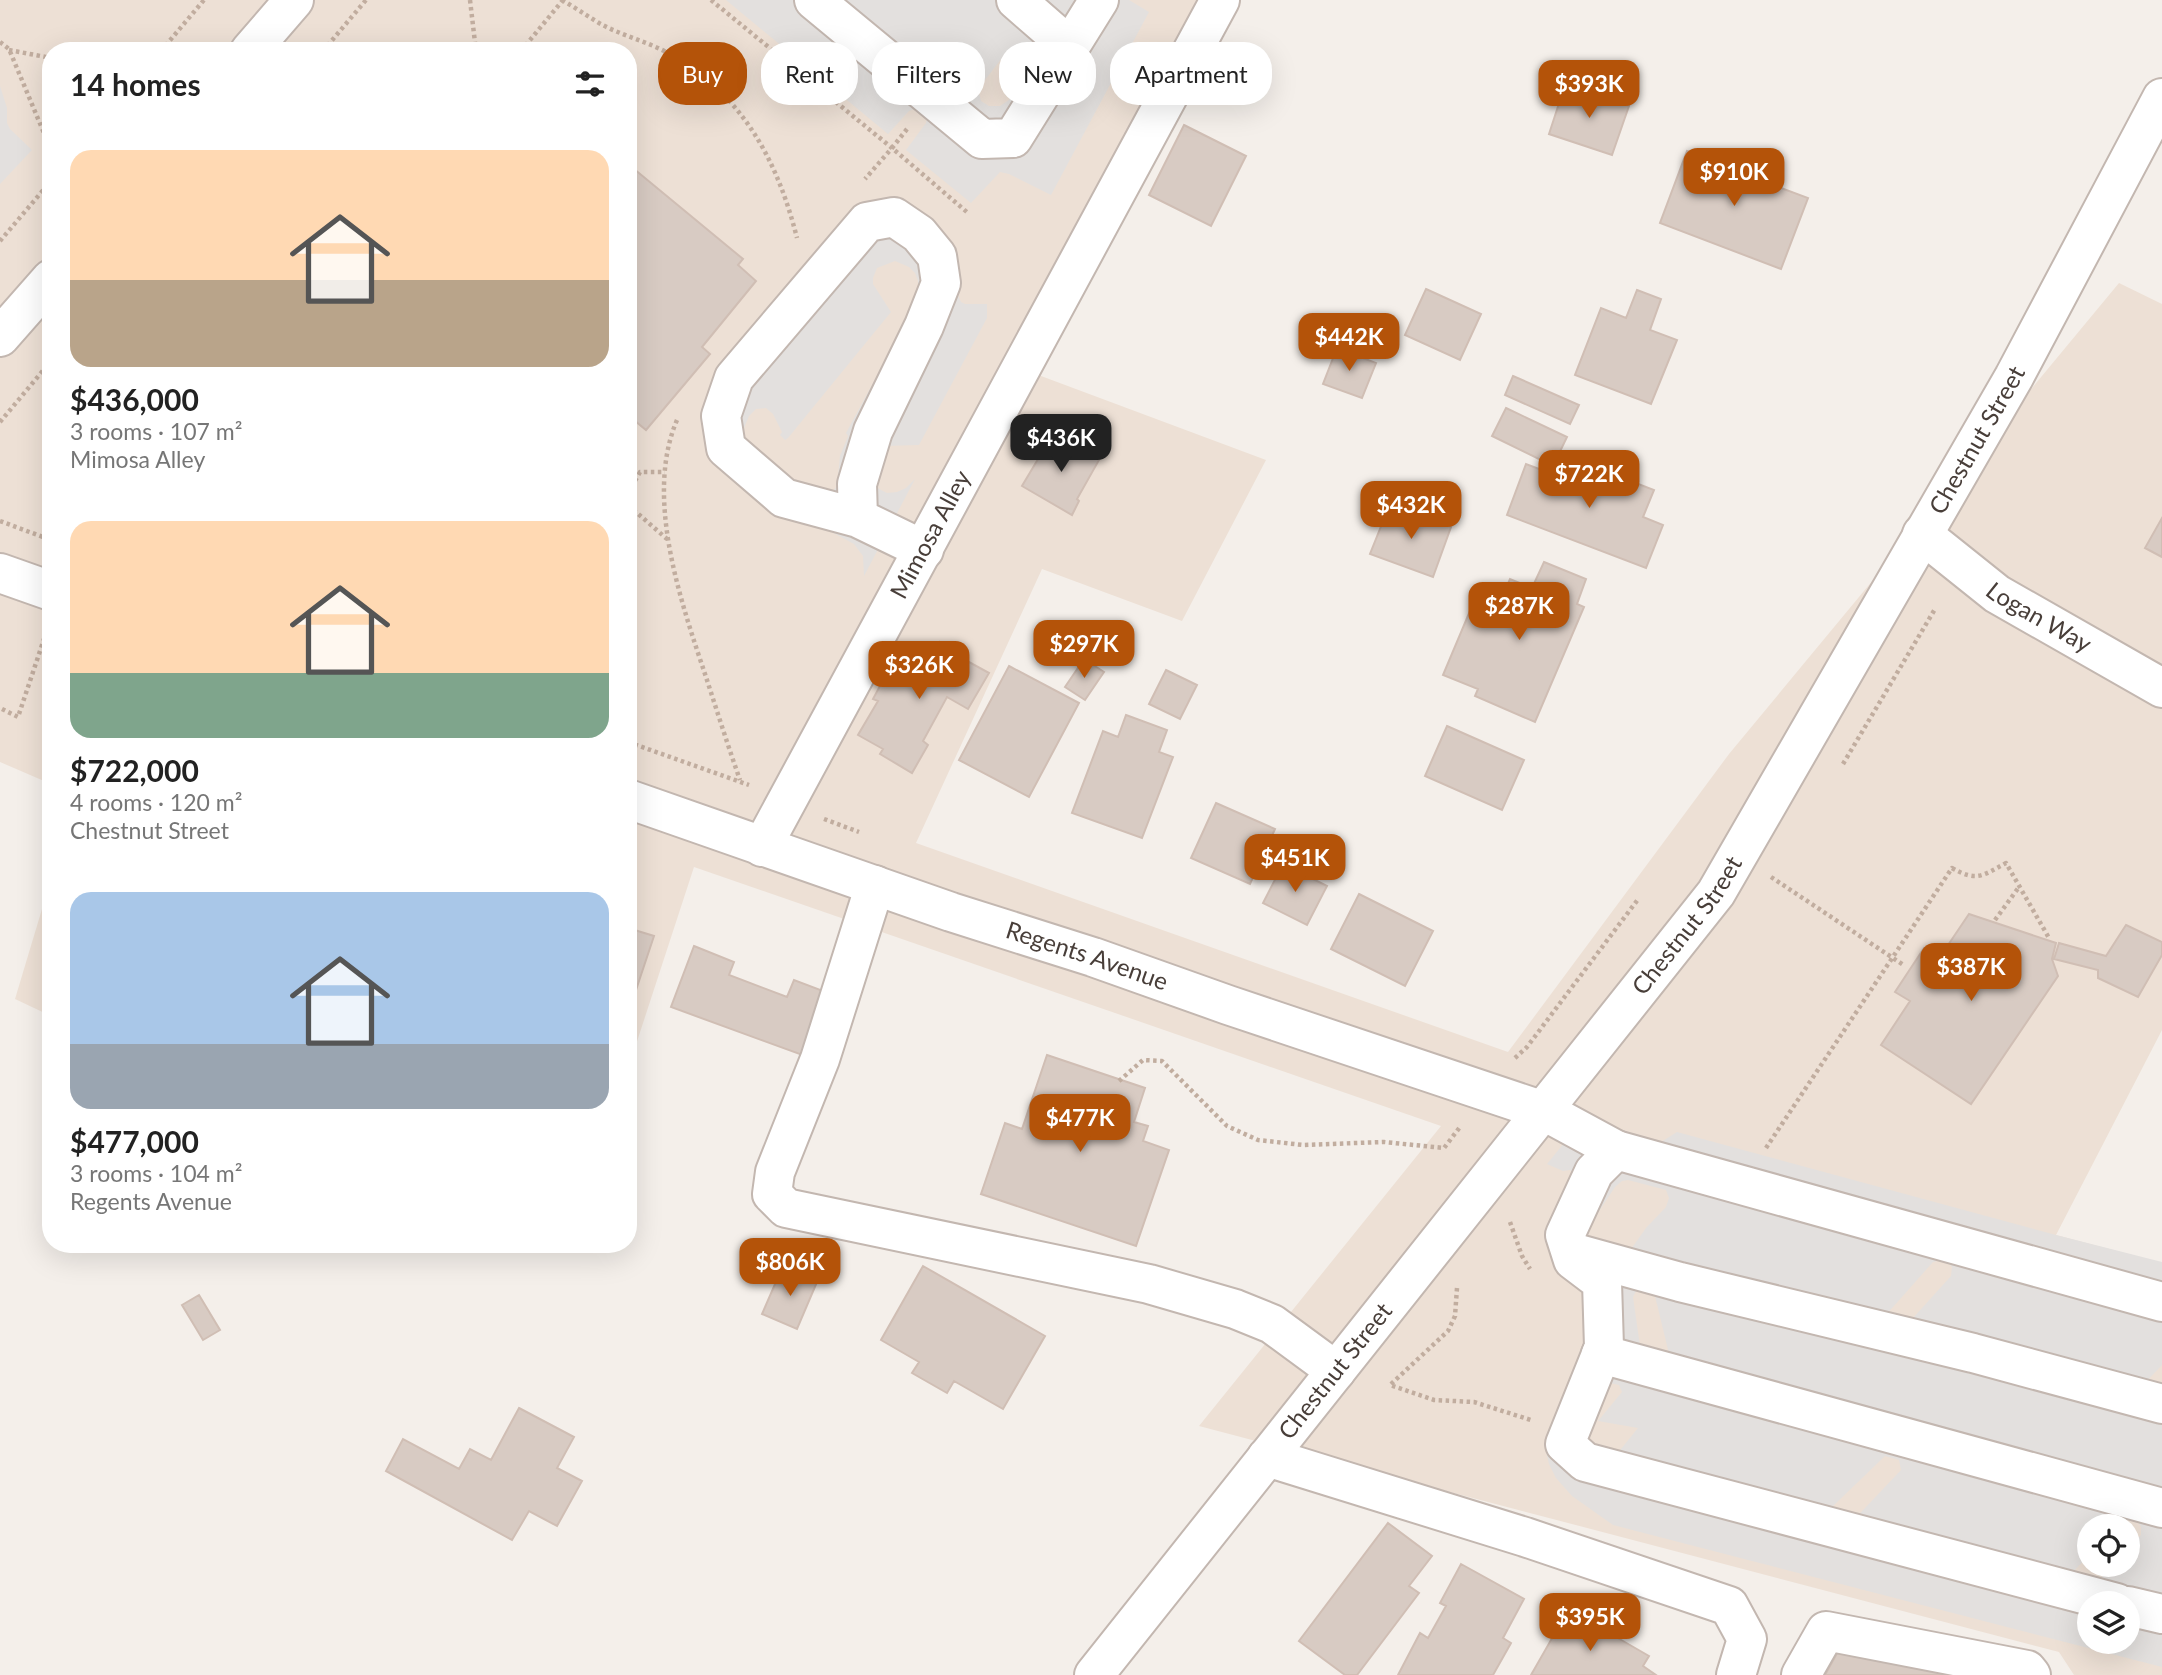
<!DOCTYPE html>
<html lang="en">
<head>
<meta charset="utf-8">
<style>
  body { margin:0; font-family:Lato,sans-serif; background:#f6f6f6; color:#222; height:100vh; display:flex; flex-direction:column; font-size:26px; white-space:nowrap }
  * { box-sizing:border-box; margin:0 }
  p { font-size:23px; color:#767676 }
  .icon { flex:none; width:38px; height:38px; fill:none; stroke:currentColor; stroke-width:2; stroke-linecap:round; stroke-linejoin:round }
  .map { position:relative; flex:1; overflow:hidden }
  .side { position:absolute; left:42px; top:42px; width:595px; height:1211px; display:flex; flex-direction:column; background:#fff; border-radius:28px; box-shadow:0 7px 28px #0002 }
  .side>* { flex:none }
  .hud { position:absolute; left:658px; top:42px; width:665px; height:63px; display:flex; gap:14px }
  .tools { position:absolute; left:2077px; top:1514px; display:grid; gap:14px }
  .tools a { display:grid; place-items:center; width:63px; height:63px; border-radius:50%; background:#fff; box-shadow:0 7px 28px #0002; font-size:35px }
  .price { position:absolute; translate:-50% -60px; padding:0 16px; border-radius:14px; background:#b45309; color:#fff; font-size:23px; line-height:46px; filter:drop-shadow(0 2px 4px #0008) }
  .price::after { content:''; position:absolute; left:50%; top:42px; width:21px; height:16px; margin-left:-10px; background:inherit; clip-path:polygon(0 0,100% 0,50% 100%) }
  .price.active { background:#222; color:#fff }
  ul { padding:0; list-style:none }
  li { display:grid; align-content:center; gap:14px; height:371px; padding:0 28px }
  li span { display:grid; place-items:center; height:217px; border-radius:21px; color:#555 }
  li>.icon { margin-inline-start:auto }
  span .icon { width:126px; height:126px; fill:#fffc; stroke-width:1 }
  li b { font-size:30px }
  h2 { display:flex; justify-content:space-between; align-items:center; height:84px; padding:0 28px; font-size:30px }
  .chip { padding:0 24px; border-radius:28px; background:#fff; box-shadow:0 7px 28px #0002; font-size:24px; line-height:63px }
  .chip.active { background:#b45309; color:#fff }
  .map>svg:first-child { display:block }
  .education { fill:#ede0d5; fill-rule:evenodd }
  .parking { fill:#e3e0de; fill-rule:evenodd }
  .building { fill:#d8cbc3; stroke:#d0beb4; stroke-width:2 }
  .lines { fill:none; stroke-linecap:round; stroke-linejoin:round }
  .minor-casing { stroke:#c3b7b0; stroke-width:42 }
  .path { stroke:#c1ad9f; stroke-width:4.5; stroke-dasharray:3.5 3.5; stroke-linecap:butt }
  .minor { stroke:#fff; stroke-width:38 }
  .labels { text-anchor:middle; stroke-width:7; stroke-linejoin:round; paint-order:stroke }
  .street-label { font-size:24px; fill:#483e39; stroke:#fff }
</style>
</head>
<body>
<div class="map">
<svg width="2162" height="1675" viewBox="0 0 2162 1675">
  <rect width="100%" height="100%" fill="#f4efea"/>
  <path class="education" d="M0 0H1234L1033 373 1266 460 1182 621 1042 569 916 843 1508 1052 1729 754 2119 283 2162 304V1030L2056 1235 2162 1263V1675H2074L2059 1652 1199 1426 1441 1126 694 867 628 1069V51H51V784L0 762ZM2090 1526H2128V1564H2090ZM2090 1603H2128V1642H2090Z
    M51 879V1016L15 999Z"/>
  <path class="parking" d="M726 0H1129L1149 12 1051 195 1009 174 1000 172 971 203 906 150 926 123 927 118 917 108 909 111 888 134ZM1016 46 1025 49 1031 57V66L1026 78 1009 100 1000 106H989L981 101 978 89 1009 49Z
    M0 86 7 108V123L10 129 32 150 0 184Z
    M876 209 957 293 961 302 965 304H987V318L919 445 884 446 871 480 879 489 887 493 897 492 906 488 915 479 864 576 863 556 854 544 748 487 717 447 836 229ZM895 261 909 267 915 273 918 281V300L846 433 848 436 840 456 837 486 831 494 759 470 742 440V433L749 416 756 409 766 408 773 414 782 432 780 435 785 440 788 438 891 312 873 284V278L877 268Z
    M1586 1116 1650 1149 1677 1132 2056 1235 2162 1262V1365L2145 1383 2162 1397V1667L1613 1525 1572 1496 1556 1478 1549 1464 1546 1451 1547 1439 1595 1363 1575 1176 1570 1170 1563 1171 1547 1164ZM1628 1180 1666 1190 1669 1198 1666 1207 1646 1228 1629 1252 1588 1242 1586 1234 1588 1228 1615 1187 1622 1181ZM1945 1259 1952 1267 1951 1276 1904 1328 1885 1316 1933 1262ZM1637 1289 1654 1292 1671 1362 1642 1360 1633 1297ZM1610 1383 1619 1385 1622 1392 1598 1421 1638 1428 1612 1460 1581 1444ZM1885 1456 1899 1460 1901 1470 1848 1526 1831 1508ZM2126 1519 2137 1520 2141 1527V1535L2128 1549V1564L2114 1565 2099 1580 2073 1572 2090 1554V1526H2117ZM2090 1603H2128V1642H2090Z"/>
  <path class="building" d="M1565 85 1629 106 1612 155 1549 134Z
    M1184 125 1246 156 1211 226 1149 195Z
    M1713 150 1766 170 1762 181 1808 198 1781 269 1660 223 1687 151 1709 159Z
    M628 164 743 259 738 265 756 281 702 347 710 354 646 430 628 415Z
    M1426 289 1481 314 1460 360 1405 335Z
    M1637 290 1661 299 1650 330 1677 340 1651 404 1575 375 1601 308 1626 318Z
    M1337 348 1376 363 1362 398 1323 384Z
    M1513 376 1579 405 1570 424 1505 395Z
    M1506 408 1567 437 1553 466 1492 436Z
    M1053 434 1099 460 1077 499 1079 501 1072 515 1022 486Z
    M1571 458 1654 490 1643 517 1663 525 1646 568 1507 515 1526 464 1563 478Z
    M1390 504 1451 527 1433 577 1370 554Z
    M2162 518V557L2145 548Z
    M1544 562 1586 579 1577 604 1584 607 1535 722 1475 696 1478 689 1443 675 1472 606 1494 616 1510 579 1532 588Z
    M940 642 968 658 967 661 989 673 968 709 947 697 923 741 928 745 912 773 880 754 883 749 858 735 878 701 873 699 889 669 893 671 907 647 931 661Z
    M1084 659 1104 672 1085 700 1065 687Z
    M1009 666 1079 703 1029 797 959 760Z
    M1166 670 1197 685 1180 719 1149 704Z
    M1126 715 1167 730 1159 752 1173 757 1142 838 1072 813 1103 731 1118 737Z
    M1447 726 1524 760 1502 810 1425 776Z
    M1216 803 1275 829 1250 884 1191 858Z
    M1283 864 1327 886 1307 925 1263 903Z
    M1359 894 1433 931 1405 986 1331 949Z
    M1969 914 2056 943 2052 959 2058 976 1971 1104 1881 1045 1910 1001 1895 992 1924 948 1940 957Z
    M2126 925 2162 942V955L2138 997 2098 978V970L2054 959 2059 943 2106 956Z
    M628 928 654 936 634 996 628 994Z
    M694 946 734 962 729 975 787 997 794 980 831 994 808 1057 671 1007Z
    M1047 1055 1145 1088 1134 1122 1148 1126 1143 1141 1169 1150 1136 1246 981 1194 1005 1123 1022 1129Z
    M923 1266 1045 1336 1003 1409 954 1381 947 1393 912 1373 919 1362 881 1340Z
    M782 1268 817 1282 797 1329 762 1314Z
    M199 1295 220 1330 203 1340 182 1305Z
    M519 1408 574 1437 557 1468 582 1481 557 1526 529 1511 512 1540 386 1471 403 1439 459 1469 470 1449 491 1460Z
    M1388 1523 1432 1556 1409 1586 1419 1593 1357 1675H1345L1299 1641Z
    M1461 1564 1524 1599 1503 1638 1511 1643 1493 1675H1398L1420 1633 1428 1638 1446 1606 1440 1603Z
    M1583 1618 1649 1656 1643 1666 1656 1675H1531L1563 1619 1577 1627Z
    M1841 1646 1960 1675H1825Z"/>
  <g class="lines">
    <defs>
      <g id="minor">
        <path d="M814 0 982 139 1013 138 1099 0"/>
        <path d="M1016 0 1070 47"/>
        <path d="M250 51 294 0"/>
        <path d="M0 337 51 279"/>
        <path d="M858 518 857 484 873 431 924 326 941 283 937 256 919 234 894 217 867 222 734 378 721 416 726 448 784 498 858 518 924 550"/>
        <path id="s1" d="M1922 534 1997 594 2162 688"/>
        <path d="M0 573 51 591"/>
        <path id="s2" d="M628 799 951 912 1093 957 1228 1005 1544 1111 1616 1150 1594 1172 1565 1235 1573 1260 1602 1282 1604 1347 1565 1444 1585 1462 2117 1603"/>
        <path id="s3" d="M762 847 1220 0"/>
        <path d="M875 885 820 1059 775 1172 772 1194 786 1208 1149 1284 1235 1309 1272 1324 1336 1371"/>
        <path d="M1616 1150 2162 1302"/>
        <path d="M1575 1253 1680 1282 1973 1353 2162 1404"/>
        <path d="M1601 1354 2162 1508"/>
        <path d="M1267 1457 1525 1537 1729 1606 1747 1639 1736 1675"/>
        <path d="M2128 1606 2162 1614"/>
        <path id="s4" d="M1094 1675 1716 893 2014 377 2162 98"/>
        <path d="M1801 1675 1826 1631 2027 1670 2031 1675"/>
      </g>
    </defs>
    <use href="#minor" class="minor-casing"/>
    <path class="path" d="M470 0 476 51
      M562 0C574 7 586 15 599 23 620 35 646 41 668 53 742 94 777 159 797 238
      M711 0 892 148 865 179
      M0 42 9 49 51 150
      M9 50 51 58
      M161 51 204 0
      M323 51 366 0
      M521 51 563 0
      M907 129 892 148 968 213
      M0 241 51 181
      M677 420C644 497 681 602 706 677 717 711 728 746 740 780
      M0 422 51 361
      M628 493 640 472H665
      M628 505 667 539
      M0 521 51 540
      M2 709 18 717 47 630
      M628 742 749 785
      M1843 764 1935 609
      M824 819 859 832
      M1771 877 1905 966
      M1995 920 2019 887
      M1515 1058 1527 1047 1639 898
      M1119 1081 1143 1060 1162 1061 1227 1126 1258 1140 1303 1145 1384 1142 1444 1148 1460 1127
      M1766 1148 1952 868C1977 882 1982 876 2006 863L2049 938
      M1510 1222 1522 1256 1530 1269
      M1457 1288 1455 1316 1448 1331 1390 1385 1434 1400 1474 1402 1531 1420"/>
    <use href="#minor" class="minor"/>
  </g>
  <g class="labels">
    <g class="street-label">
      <text dy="8" stroke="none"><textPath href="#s4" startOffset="1522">Chestnut Street</textPath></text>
      <text dy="8" stroke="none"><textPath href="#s3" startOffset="355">Mimosa Alley</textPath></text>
      <text dy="8" stroke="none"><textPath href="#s1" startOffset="144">Logan Way</textPath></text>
      <text dy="8" stroke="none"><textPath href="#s4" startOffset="956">Chestnut Street</textPath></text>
      <text dy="8" stroke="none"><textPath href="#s2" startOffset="485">Regents Avenue</textPath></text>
      <text dy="8" stroke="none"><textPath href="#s4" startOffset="388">Chestnut Street</textPath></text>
    </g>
  </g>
</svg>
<div class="tools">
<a><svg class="icon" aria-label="locate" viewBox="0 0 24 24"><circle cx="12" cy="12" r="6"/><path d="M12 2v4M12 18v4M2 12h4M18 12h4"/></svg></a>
<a><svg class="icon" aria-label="layers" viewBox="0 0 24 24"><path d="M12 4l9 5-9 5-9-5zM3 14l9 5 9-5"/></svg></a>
</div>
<b class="price" style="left:1589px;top:120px">$393K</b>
<b class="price" style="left:1734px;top:208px">$910K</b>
<b class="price" style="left:1349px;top:373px">$442K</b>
<b class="price active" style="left:1061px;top:474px">$436K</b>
<b class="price" style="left:1589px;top:510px">$722K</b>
<b class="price" style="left:1411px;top:541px">$432K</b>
<b class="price" style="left:1519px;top:642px">$287K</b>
<b class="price" style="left:1084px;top:680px">$297K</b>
<b class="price" style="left:919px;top:701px">$326K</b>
<b class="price" style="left:1295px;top:894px">$451K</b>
<b class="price" style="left:1971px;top:1003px">$387K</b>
<b class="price" style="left:1080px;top:1154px">$477K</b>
<b class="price" style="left:790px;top:1298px">$806K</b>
<b class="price" style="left:1590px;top:1653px">$395K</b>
<div class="hud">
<a class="chip active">Buy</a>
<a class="chip">Rent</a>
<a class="chip">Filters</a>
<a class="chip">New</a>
<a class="chip">Apartment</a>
</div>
<section class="side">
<h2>14 homes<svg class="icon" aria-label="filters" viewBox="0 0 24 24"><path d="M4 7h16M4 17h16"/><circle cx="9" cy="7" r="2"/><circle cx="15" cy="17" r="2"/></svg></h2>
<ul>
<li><span style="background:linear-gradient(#ffd9b3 60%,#b9a48a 0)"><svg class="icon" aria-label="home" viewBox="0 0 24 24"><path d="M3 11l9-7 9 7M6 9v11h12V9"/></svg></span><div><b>$436,000</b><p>3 rooms · 107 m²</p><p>Mimosa Alley</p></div></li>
<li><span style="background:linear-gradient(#ffd9b3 70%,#7fa58c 0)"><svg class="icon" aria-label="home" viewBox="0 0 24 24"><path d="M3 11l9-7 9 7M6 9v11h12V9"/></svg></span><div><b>$722,000</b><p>4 rooms · 120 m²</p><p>Chestnut Street</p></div></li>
<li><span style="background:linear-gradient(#a9c7e8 70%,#9aa5b1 0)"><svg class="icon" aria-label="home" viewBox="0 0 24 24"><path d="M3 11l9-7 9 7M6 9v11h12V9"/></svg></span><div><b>$477,000</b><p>3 rooms · 104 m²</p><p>Regents Avenue</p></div></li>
</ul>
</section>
</div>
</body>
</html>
